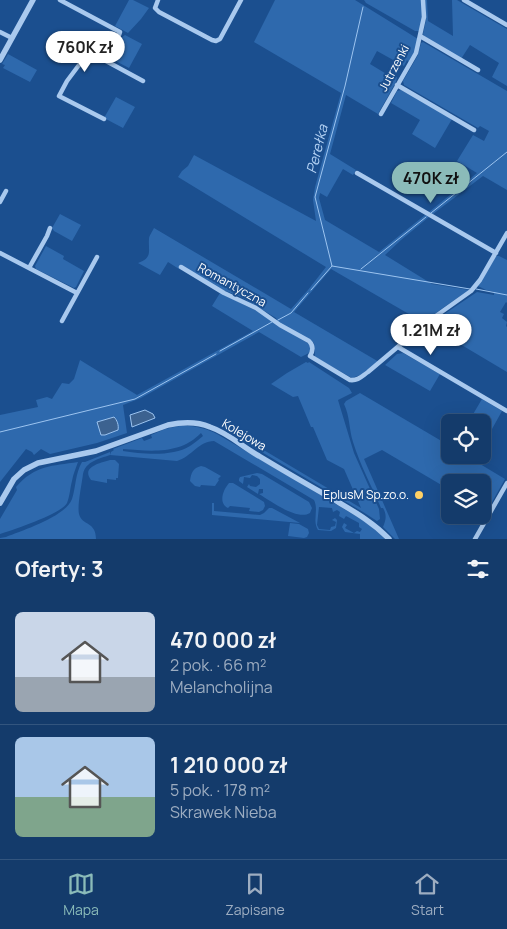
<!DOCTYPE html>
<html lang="pl">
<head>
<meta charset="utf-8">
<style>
  body { margin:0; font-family:Manrope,sans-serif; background:#1d4271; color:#f1f3f6; height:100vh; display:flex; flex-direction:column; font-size:19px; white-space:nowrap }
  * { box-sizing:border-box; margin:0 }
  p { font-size:16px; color:#9dadc1 }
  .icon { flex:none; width:28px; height:28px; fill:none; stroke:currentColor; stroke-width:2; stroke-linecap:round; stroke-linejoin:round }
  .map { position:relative; height:539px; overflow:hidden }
  .drawer { display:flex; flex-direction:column; background:#143b6b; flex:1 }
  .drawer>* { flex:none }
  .buttons { position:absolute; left:441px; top:414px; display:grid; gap:10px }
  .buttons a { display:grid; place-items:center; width:50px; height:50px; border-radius:8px; background:#143b6b; box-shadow:0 5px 20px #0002,0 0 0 1px #33557e; font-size:25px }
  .price { position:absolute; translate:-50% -42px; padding:0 11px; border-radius:18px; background:#fff; color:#222; font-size:16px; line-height:32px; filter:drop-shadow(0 1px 2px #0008) }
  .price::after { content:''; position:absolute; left:50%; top:30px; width:15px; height:11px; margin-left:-8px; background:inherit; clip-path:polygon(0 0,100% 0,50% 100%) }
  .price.active { background:#8bbbb9; color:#111 }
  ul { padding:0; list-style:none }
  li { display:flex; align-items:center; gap:15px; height:125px; padding:0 15px }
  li+li { border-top:1px solid #33557e }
  li span { display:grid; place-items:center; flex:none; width:140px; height:100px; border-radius:8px; color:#555 }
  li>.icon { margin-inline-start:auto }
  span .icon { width:60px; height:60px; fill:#fffc; stroke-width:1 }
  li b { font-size:21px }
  h2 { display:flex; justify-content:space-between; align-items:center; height:60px; padding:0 15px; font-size:21px }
  .dock { display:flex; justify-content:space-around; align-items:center; height:70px; border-top:1px solid #33557e; background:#143b6b; font-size:14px; color:#9dadc1 }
  .dock a { display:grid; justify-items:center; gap:2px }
  .dock .active { color:#8bbbb9 }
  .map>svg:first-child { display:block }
  .green { fill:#2e69ad; fill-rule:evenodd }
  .water { fill:#3c6290; stroke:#9cc4f0 }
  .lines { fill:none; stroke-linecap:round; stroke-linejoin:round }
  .stream { stroke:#9cc4f0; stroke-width:1 }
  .minor { stroke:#a9c9ee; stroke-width:4.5 }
  .tertiary { stroke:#a9c9ee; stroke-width:5.5 }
  .poi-dot { fill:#ffd166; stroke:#1b4f8f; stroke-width:2 }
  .labels { text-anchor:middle; stroke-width:4; stroke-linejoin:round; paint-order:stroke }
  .street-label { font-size:12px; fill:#fff; stroke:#1b4f8f }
  .poi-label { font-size:12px; fill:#fff; stroke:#1b4f8f; text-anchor:end }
  .water-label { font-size:14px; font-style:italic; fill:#b5d3f5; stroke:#1b4f8f }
</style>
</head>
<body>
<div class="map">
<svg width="507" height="539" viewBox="0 0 507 539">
  <rect width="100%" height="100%" fill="#1b4f8f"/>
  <path class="green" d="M129 0H133L149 8 141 19 128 33 115 26Z
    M275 0H355L418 39 414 54 409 62 407 60 404 66 377 51 370 64 393 78 397 77 396 82 378 114 346 95 330 154 356 170 353 175 343 169 327 197 320 193 319 198 325 220 379 252 425 215 429 217 401 240 385 255 432 284 469 290 440 310 409 336 407 333 421 321 331 269 294 312 379 362 363 374 352 378 315 357 314 343 278 322 276 318 241 297 223 290 180 266 179 269 168 262 160 275 138 263C153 258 148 251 149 239 149 236 152 232 154 228L291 309 308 290 326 267 178 177 182 171 188 166 194 155 316 221 313 200 315 187 341 93 254 42Z
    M364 0H421L423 18 420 31H415L366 3Z
    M425 0H427L428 21 453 36 452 0H457L507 29V86L492 77 499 63 470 45 461 59 424 36 423 34 426 20Z
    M125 35 142 44 129 68 104 55 103 51Z
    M423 42 507 91V190L483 176 433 214 429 212 477 173 457 161 473 135 484 141 489 131 480 126 478 128 404 85 403 81 418 55 421 43Z
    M8 54 37 70 30 82 3 68 5 65 2 64Z
    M401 90 452 119 435 148 412 134 420 120 391 103 397 91Z
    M116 97 135 107 123 128 104 118Z
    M60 214 81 225 72 241 54 231 52 228Z
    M46 246 64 256 63 259 84 271 76 287 74 288 36 269 35 266Z
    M496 256H499L507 260V303L506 302 500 312 504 314 502 318 507 322 506 326 507 327V372L428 325 477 292 494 295V292L486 290 478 286Z
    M220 293 265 315 276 324 311 345V351L307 354 301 357 259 332 141 398 123 405 127 433 97 443 50 454 41 449 34 455 32 452 26 449 0 482V415L38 407 36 400 47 397 52 399 62 383 69 384 74 379 80 360 137 395 253 331 212 306Z
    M403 353 440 374 430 391 385 365 397 354Z
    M306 362 308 363 309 362 349 388 352 393 338 400 354 453 379 509 380 519 377 521 363 512 253 447 229 431 225 425 224 421 227 417 232 431 361 508 344 469 327 460 313 427H311L298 396 293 397 271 384 287 373Z
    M360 393 450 446V455H465L505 479 481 522H479L478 520 482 515 484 511 482 510V482H450V490L382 450 364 459 399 539H395L383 527C386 520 387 515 383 508H381C372 487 360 465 353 442 349 429 350 417 344 404L346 401Z
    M482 399 502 411 492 429 472 416Z
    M179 426C193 425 205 428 217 434L361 519 372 527 385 539H360V534L345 532 342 527 344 523 347 525 345 528 354 533 357 531 360 532 362 529 359 527V523L346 516 344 519 339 516 340 512 337 510 333 512 332 508 319 507 317 525 319 529 330 530 331 527 335 526 336 522 332 520 335 518 337 520 336 528 331 531 318 530C312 521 319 510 314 500L214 441C199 441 191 457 177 461L110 455 111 452 114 450 113 449 142 438 144 441 152 438 151 435 165 429ZM201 433 203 436C199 439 195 443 190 446 173 457 142 454 123 451V449C150 451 180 455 201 433Z
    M110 452V455C99 459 86 461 83 474 82 483 77 506 79 514 82 526 96 521 96 539H0V538L6 537C23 530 65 517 72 499 76 487 75 474 82 462H85Z
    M110 460H115L119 464 118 478H116V480L107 479V483L91 480C81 467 100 463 110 460Z
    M78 462C76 468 73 474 72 481 70 488 70 496 67 503 61 514 13 530 0 534V519L17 490 16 487C35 465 52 466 78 462Z
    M201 466 205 467 221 476 218 479 219 480 215 486 201 485 200 487 195 486 190 481C191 473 193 468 201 466Z
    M257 473 262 474 309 502 312 508 310 513C297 521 271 501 259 494L263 493V489H259L258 494 247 487 249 484 250 486 256 487 260 484V479L257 476 252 475 250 478 244 477 243 484 239 481V479L240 477Z
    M229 483H233L264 502 265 506 263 510 259 512 249 511 250 508 230 506 228 508C218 503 223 490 229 483Z
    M212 503H214V511L260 515 264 513 269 508H272L300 523 212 515Z
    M290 523 299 524 308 529 309 533 307 537 304 538 288 536Z"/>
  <path class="water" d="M145 410 153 414 155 418 132 427 130 415Z
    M114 417C117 420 119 425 118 430L105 435H101L97 422Z"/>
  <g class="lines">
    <path class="stream" d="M431 213 507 152
      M332 266 470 289
      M361 269 426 217
      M476 289 507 295
      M311 290 332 266 315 197 345 86 363 7
      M278 320 291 313 308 293
      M220 351 272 322
      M0 432 135 399 216 354"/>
    <path class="minor" d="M60 0 120 32 119 35 79 65 67 81 59 96 104 119
      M158 0 155 8 159 12 212 40 216 41 220 39 241 0
      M464 0 507 25
      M0 32 12 38
      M420 36 478 70
      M93 54 143 81
      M397 85 474 130
      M381 114 416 53 424 17 423 0
      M357 173 496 253
      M0 202 6 191
      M0 253 77 293
      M181 267 224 293 256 308 280 325 309 341C314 346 313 351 310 356L350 380C358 381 362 376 368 372L426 323 471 291 480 280 507 233
      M29 268 47 236 50 228
      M62 321 97 257
      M398 347 507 411
      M475 539 507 483"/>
    <path class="tertiary" d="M0 60 33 0
      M0 503 14 479 24 470 38 463 96 451 168 425C182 422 196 421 210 427 228 433 243 447 259 456 284 471 308 485 333 499 353 511 373 522 389 539"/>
  </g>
  <circle class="poi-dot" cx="419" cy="495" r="5"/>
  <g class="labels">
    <g class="street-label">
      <text transform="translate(394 68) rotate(-62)" y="4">Jutrzenki</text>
      <text transform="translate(232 285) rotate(29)" y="4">Romantyczna</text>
      <text transform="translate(244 435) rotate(31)" y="4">Kolejowa</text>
    </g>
    <g class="poi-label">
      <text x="409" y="499">EplusM Sp.zo.o.</text>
    </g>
    <g class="water-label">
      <text transform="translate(317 149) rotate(-76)" y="5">Perełka</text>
    </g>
  </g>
</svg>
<div class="buttons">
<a><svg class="icon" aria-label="locate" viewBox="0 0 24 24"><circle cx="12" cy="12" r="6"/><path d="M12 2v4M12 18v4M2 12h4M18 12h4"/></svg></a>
<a><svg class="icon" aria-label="layers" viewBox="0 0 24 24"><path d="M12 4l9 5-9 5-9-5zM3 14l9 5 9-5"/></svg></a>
</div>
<b class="price" style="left:85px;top:73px">760K zł</b>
<b class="price active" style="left:431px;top:204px">470K zł</b>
<b class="price" style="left:431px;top:356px">1.21M zł</b>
</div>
<section class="drawer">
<h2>Oferty: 3<svg class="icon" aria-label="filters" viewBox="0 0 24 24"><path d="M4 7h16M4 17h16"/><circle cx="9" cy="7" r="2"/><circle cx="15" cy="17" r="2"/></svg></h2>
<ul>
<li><span style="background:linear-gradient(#c9d6e8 65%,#9aa5b1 0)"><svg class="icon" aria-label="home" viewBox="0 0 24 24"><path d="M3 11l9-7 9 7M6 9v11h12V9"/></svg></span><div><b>470 000 zł</b><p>2 pok. · 66 m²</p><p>Melancholijna</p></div></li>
<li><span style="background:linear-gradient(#a9c7e8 60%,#7fa58c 0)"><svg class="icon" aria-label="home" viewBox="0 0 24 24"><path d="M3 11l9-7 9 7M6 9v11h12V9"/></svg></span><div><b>1 210 000 zł</b><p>5 pok. · 178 m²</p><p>Skrawek Nieba</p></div></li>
</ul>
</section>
<nav class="dock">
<a class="active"><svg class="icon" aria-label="map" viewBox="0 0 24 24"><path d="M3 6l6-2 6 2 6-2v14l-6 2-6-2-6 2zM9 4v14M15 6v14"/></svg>Mapa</a>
<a><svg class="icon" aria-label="saved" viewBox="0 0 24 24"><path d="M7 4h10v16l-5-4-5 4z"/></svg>Zapisane</a>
<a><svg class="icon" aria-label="home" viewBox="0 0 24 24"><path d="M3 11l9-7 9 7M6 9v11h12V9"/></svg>Start</a>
</nav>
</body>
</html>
